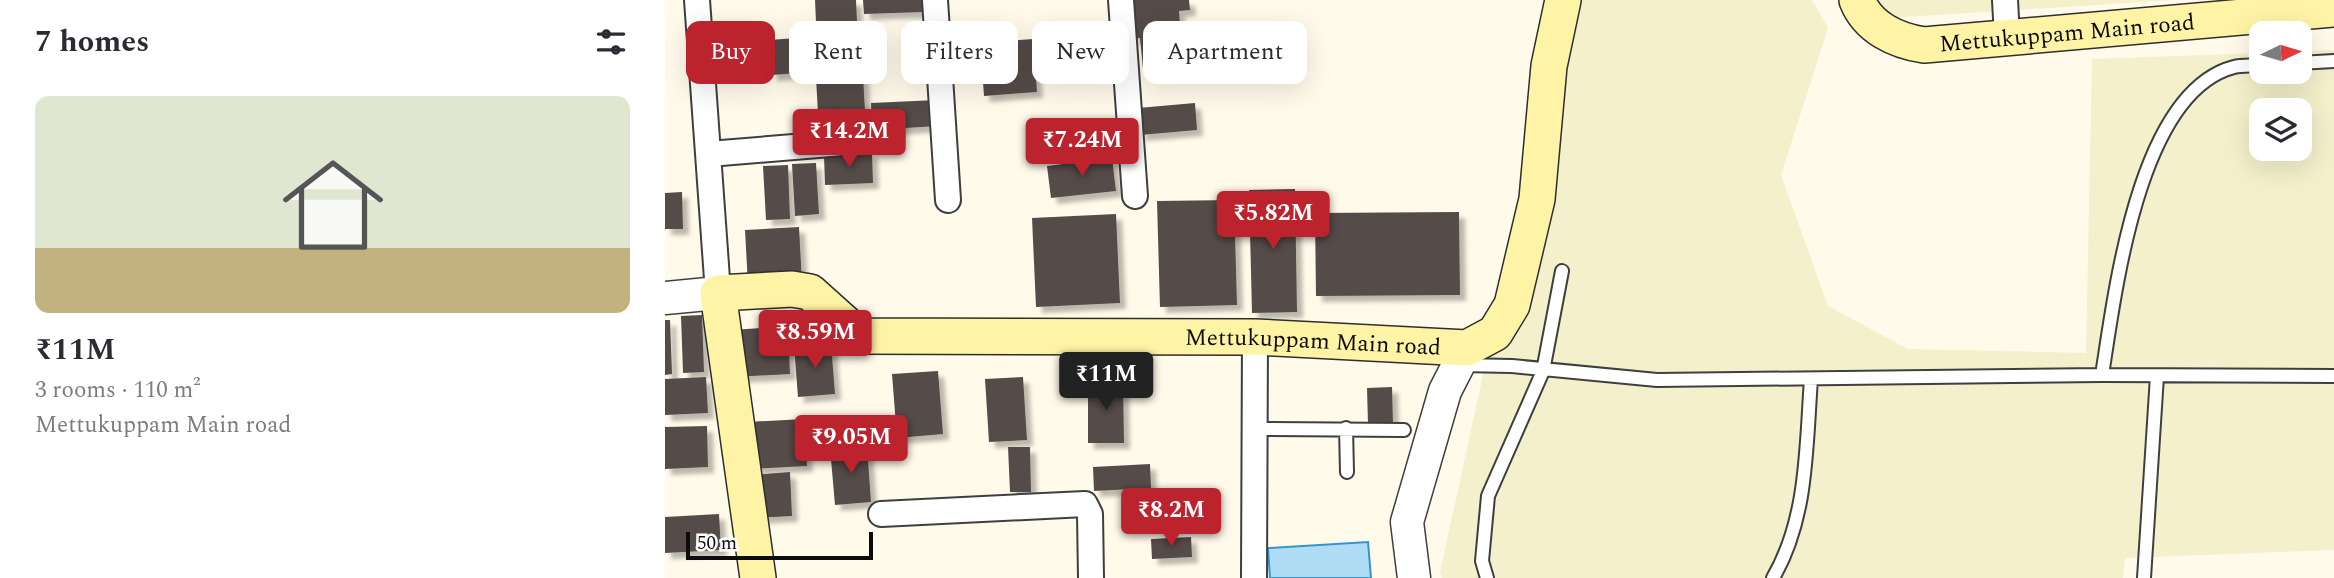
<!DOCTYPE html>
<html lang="en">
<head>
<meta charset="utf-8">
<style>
  body { margin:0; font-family:Spectral,serif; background:#f7f7f7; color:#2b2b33; height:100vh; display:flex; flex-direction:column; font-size:26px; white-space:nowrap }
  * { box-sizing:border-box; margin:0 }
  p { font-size:23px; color:#7c7c81 }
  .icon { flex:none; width:38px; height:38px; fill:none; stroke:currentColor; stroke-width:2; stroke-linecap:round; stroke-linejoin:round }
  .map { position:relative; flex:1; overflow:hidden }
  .sheet { display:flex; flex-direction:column; background:#fff; width:665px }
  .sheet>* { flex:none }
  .banner { position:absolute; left:21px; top:21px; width:665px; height:63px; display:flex; gap:14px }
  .needle { width:46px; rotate:85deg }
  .tools { position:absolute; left:1584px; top:21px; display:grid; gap:14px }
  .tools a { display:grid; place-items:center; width:63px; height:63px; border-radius:14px; background:#fff; box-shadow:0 7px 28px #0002; font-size:35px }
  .scale { position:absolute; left:21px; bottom:18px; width:187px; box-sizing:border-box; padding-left:7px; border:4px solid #0c0c0c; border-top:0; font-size:19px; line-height:24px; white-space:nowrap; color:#0c0c0c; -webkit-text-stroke:5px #fff; paint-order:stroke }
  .price { position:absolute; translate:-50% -60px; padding:0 16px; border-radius:7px; background:#bc232d; color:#fff; font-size:23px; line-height:46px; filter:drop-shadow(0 2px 4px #0008) }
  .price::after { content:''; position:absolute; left:50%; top:42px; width:21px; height:16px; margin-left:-10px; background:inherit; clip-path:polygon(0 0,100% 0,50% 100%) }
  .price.current { background:#222; color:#fff }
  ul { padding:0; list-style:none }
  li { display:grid; align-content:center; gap:14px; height:371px; padding:0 35px }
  li span { display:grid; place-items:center; height:217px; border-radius:14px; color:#555 }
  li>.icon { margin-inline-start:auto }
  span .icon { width:126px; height:126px; fill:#fffc; stroke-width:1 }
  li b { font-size:30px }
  h2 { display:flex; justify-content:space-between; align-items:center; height:84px; padding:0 35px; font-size:30px }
  .tag { padding:0 24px; border-radius:14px; background:#fff; box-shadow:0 7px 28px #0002; font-size:24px; line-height:63px }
  .tag.current { background:#bc232d; color:#fff }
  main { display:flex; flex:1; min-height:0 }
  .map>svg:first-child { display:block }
  .farmland { fill:#f4f0cb; fill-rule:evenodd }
  .water { fill:#afddf6; stroke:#3594ce; stroke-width:2 }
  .building { fill:#544c48; filter:url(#shadow) }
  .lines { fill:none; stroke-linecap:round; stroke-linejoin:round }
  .service-casing { stroke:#3f3f3f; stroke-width:16 }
  .minor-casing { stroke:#3f3f3f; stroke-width:28 }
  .tertiary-casing { stroke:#3f3f3f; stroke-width:35 }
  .secondary-casing { stroke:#2e2e2e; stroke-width:38 }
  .service { stroke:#fff; stroke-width:12 }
  .minor { stroke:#fff; stroke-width:24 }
  .tertiary { stroke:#fff; stroke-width:32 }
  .secondary { stroke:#fff3a5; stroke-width:35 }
  .labels { text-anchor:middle; stroke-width:7; stroke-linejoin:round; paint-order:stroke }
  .street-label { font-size:23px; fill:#0c0c0c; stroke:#fff }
</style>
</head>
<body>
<main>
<section class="sheet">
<h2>7 homes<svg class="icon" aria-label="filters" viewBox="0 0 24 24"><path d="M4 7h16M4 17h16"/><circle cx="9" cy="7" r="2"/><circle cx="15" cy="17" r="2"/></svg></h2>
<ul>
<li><span style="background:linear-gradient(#dfe7d0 70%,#c2b280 0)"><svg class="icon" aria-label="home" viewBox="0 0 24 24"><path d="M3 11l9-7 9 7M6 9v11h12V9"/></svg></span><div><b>₹11M</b><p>3 rooms · 110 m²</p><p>Mettukuppam Main road</p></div></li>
</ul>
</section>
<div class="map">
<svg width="1669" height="578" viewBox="0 0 1669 578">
  <defs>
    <filter id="shadow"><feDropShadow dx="6" dy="6" stdDeviation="2" flood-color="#0004"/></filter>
  </defs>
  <rect width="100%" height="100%" fill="#fffaea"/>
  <path class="farmland" d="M900 0H1147L1163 28 1116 175 1163 306 1243 349 1421 353 1427 59 1596 53V72H1634L1635 51 1669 50V550L1460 558 1458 578H777L775 572ZM1596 110H1634V149H1596Z
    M1196 0H1508L1207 19Z"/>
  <path class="water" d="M703 542 706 578H605L603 548Z"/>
  <path class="building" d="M150 0H191L194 66 153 68Z
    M198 0H258V12L199 14Z
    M465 0H524L525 10 514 11 518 66 478 69 475 38 468 39Z
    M146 37 148 72 106 75 104 40Z
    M368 39 372 92 319 96 317 68 306 69 304 44Z
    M198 75 200 111 153 114 151 77Z
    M272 100 273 126 207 130 206 103Z
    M530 103 532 130 475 135 473 108Z
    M207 152 208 183 160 185 159 155Z
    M447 158 451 191 386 198 382 166Z
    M151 163 154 214 130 216 127 164Z
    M123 165 125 219 101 220 98 166Z
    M630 189 632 312 587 313 584 190Z
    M17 192 18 229H0V193Z
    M569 200 572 305 495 307 492 201Z
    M794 212 795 295 651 296 650 213Z
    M451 214 455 303 371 307 367 218Z
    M134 227 137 282 83 285 80 230Z
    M37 315 39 372 18 373 16 316Z
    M0 320H5L7 374 0 375Z
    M123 326 125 374 69 377 67 330Z
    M166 343 170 394 133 397 129 346Z
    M273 371 278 434 232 438 227 374Z
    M41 377 43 413 0 415V379Z
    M358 377 362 440 324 442 320 379Z
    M423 381H458L459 443H423Z
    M727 387 728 424H703L702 388Z
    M139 419 142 466 85 469 82 422Z
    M42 426 43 467 0 469V427Z
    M202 445 206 502 170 505 165 448Z
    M343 447H365L366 492H345Z
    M485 464 486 488 429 491 428 467Z
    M125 472 127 516 88 518 86 475Z
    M54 514 56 550 0 553V517Z
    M526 537 527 557 487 559 486 539Z"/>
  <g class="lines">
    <defs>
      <path id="service" d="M1634 63 1669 61
        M794 365 847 366 992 380 1437 375 1669 376
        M1437 375C1450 293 1473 92 1569 67 1577 65 1587 66 1596 65
        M681 428 682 472
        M590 429 739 430
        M822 578 817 561 823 496 878 371 897 271
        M1108 578C1143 518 1141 446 1146 379
        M1479 578 1492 376"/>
      <path id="minor" d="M32 0 53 293
        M270 0 283 200
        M456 0 470 196
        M1340 0 1342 37
        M44 154 177 143
        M216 514 420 504 425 514 426 578
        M589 578 590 337"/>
      <path id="tertiary" d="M0 298 53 293
        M749 578 742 522 780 391 802 348"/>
      <g id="secondary">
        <path id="s1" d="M1192 0C1203 28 1232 41 1259 45L1669 9"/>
        <path id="s2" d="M93 578 53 293 127 289 145 292 194 336 590 337 802 348 830 333 847 305 872 199 884 66 898 0"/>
      </g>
    </defs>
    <use href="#service" class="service-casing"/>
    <use href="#minor" class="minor-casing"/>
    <use href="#tertiary" class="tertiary-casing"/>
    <use href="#secondary" class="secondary-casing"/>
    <use href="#service" class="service"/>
    <use href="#minor" class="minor"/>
    <use href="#tertiary" class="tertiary"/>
    <use href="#secondary" class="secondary"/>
  </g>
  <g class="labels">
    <g class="street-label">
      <text dy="8" stroke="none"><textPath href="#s1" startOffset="228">Mettukuppam Main road</textPath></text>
      <text dy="8" stroke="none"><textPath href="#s2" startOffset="900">Mettukuppam Main road</textPath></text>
    </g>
  </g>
</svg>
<div class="tools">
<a><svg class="needle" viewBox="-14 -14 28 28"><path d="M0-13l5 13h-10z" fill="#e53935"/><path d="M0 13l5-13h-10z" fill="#7c7c81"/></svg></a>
<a><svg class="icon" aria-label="layers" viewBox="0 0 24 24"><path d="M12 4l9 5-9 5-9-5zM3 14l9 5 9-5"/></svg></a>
</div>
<div class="scale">50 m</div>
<b class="price" style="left:184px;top:169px">₹14.2M</b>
<b class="price" style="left:417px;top:178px">₹7.24M</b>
<b class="price" style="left:608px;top:251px">₹5.82M</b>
<b class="price" style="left:150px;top:370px">₹8.59M</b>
<b class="price current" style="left:441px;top:412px">₹11M</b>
<b class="price" style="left:186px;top:475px">₹9.05M</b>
<b class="price" style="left:506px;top:548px">₹8.2M</b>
<div class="banner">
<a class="tag current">Buy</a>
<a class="tag">Rent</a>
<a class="tag">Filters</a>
<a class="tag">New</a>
<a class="tag">Apartment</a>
</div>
</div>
</main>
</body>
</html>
